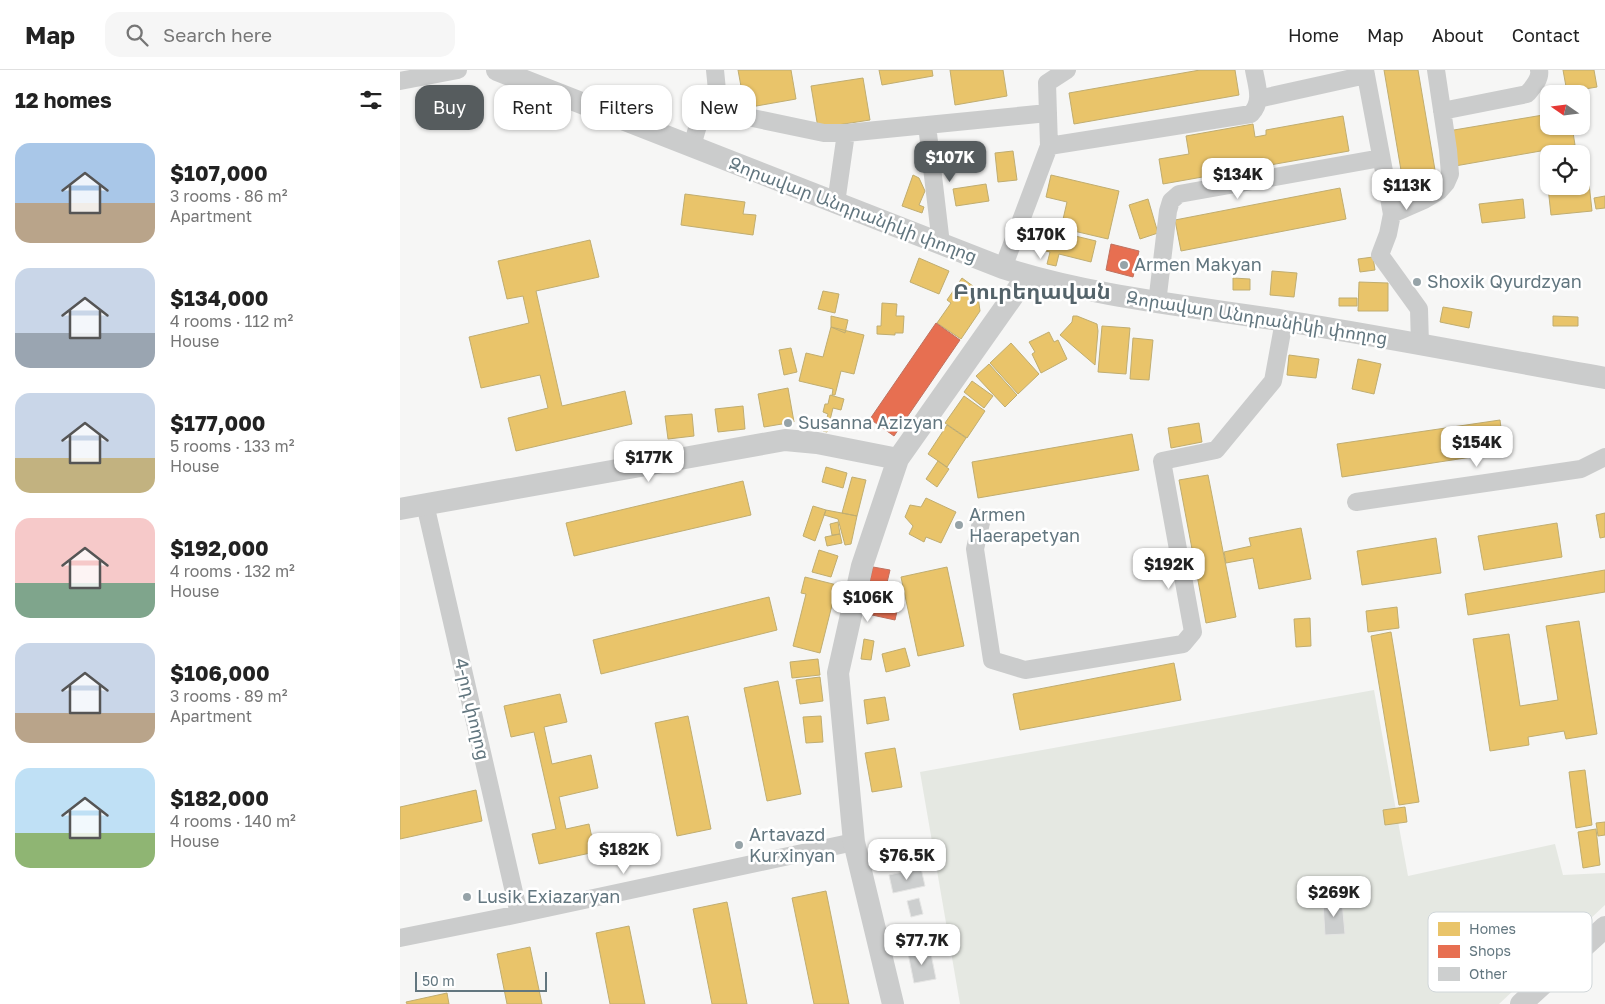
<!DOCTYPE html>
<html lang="en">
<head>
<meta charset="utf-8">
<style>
  body { margin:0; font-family:"Golos Text","Noto Sans Armenian",sans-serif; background:#f6f6f6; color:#222; height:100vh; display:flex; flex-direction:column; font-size:19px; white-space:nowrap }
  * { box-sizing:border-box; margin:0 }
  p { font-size:16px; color:#767676 }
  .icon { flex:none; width:28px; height:28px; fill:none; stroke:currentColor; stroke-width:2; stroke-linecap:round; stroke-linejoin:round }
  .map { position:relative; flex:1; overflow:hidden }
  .panel { display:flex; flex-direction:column; background:#fff; width:400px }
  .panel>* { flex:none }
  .banner { position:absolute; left:15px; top:15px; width:475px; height:45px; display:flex; gap:10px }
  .needle { width:32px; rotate:284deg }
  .controls { position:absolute; left:1140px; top:15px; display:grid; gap:10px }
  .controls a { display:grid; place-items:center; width:50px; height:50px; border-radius:10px; background:#fff; box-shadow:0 1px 4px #0004; font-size:25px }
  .scale { position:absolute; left:15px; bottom:12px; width:132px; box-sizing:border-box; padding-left:5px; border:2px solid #62767f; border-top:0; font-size:14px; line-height:18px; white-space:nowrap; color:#62767f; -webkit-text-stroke:4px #fff; paint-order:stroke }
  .price { position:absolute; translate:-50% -42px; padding:0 11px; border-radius:10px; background:#fff; color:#222; font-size:16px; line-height:32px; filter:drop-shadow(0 1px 2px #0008) }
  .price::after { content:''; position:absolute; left:50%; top:30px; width:15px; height:11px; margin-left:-8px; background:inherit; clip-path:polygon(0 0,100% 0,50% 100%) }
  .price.selected { background:#565c5e; color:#fff }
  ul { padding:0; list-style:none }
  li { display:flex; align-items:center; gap:15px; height:125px; padding:0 15px }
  li span { display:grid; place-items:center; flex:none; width:140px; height:100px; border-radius:15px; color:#555 }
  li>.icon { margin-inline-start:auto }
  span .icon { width:60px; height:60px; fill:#fffc; stroke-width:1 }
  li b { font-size:21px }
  h2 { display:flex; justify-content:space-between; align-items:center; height:60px; padding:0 15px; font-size:21px }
  .chip { padding:0 18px; border-radius:15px; background:#fff; box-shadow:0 1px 4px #0004; font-size:18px; line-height:45px }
  .chip.selected { background:#565c5e; color:#fff }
  header { display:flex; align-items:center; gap:30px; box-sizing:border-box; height:70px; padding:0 25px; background:#fff; border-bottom:1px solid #e0e0e0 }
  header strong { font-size:24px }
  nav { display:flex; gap:28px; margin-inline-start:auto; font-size:18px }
  .search { width:350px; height:45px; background:#f6f6f6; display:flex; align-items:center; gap:12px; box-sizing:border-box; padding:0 18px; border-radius:15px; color:#767676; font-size:19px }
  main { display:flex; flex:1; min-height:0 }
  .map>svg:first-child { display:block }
  .green { fill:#e5e8e2 }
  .homes { fill:#e9c46a; stroke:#c0ad70 }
  .shops { fill:#e76f51; stroke:#bf715f }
  .building { fill:#cdcfcf; stroke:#e5e5e4 }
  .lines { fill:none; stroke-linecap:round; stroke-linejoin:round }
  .minor { stroke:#cbcccc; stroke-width:18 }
  .tertiary { stroke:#cbcccc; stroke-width:22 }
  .poi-dot { fill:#96a3a8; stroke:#fff; stroke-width:2 }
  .labels { text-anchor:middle; stroke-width:5; stroke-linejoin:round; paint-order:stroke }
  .street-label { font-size:18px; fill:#62767f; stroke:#fff }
  .poi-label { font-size:18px; fill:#62767f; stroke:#fff; text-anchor:start }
  .district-label { font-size:22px; font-weight:bold; fill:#54636a; stroke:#fff }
  .key { fill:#fff; stroke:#d0d6d9; stroke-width:1 }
  .key-label { font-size:14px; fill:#62767f }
</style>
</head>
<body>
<header>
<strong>Map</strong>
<div class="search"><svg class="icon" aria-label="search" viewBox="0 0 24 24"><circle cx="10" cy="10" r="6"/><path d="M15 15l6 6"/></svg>Search here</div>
<nav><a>Home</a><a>Map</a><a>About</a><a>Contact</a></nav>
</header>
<main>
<section class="panel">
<h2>12 homes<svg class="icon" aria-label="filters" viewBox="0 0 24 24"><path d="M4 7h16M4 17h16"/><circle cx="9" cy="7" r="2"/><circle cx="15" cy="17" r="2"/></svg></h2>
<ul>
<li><span style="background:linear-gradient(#a9c7e8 60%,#b9a48a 0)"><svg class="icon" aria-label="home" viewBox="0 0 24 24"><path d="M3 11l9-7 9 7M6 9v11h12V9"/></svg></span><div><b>$107,000</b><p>3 rooms · 86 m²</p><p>Apartment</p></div></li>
<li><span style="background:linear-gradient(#c9d6e8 65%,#9aa5b1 0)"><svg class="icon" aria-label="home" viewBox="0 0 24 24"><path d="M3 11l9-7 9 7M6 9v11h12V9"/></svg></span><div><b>$134,000</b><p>4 rooms · 112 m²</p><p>House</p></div></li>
<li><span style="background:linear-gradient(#c9d6e8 65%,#c2b280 0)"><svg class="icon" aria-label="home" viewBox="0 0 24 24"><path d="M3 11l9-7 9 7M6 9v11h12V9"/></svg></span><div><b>$177,000</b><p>5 rooms · 133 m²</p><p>House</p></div></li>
<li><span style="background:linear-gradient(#f6c9c9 65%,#7fa58c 0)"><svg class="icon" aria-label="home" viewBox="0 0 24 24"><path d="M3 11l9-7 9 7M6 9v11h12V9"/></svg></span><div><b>$192,000</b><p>4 rooms · 132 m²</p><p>House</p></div></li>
<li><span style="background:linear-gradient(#c9d6e8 70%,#b9a48a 0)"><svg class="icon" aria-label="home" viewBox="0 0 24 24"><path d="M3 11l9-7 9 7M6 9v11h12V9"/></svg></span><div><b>$106,000</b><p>3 rooms · 89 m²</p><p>Apartment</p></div></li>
<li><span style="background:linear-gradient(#bfe0f5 65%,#8fb573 0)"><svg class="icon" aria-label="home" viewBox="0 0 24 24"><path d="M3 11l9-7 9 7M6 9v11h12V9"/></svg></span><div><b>$182,000</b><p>4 rooms · 140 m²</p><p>House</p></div></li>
</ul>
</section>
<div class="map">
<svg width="1205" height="934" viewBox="0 0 1205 934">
  <rect width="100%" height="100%" fill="#f6f6f5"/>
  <path class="green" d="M974 620 1008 806 1155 774 1163 805 1205 803V835L1099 934H560L520 702Z"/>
  <path class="homes" d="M338 0H391L396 29 345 38Z
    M479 0H532L533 6 482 15Z
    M550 0H603L607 26 555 35Z
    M800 0H835L839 25 674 54 669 23Z
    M984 0H1018L1035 100 1002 106Z
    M1163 0H1194L1197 17 1167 22Z
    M463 8 470 50 418 58 411 16Z
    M1149 44V56H1172L1175 75 1055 96 1048 61Z
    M943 46 949 81 763 114 759 89 789 84 786 66 853 54 855 67 866 65V60Z
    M613 81 617 110 598 112 595 83Z
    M1188 104 1192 141 1151 145 1147 108H1149V116H1181V105Z
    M513 105 519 108 525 121 519 135 524 137 522 143 502 136Z
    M651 105 719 121 708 169 661 158 667 132 646 127Z
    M586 114 589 131 556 136 553 119Z
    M940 118 946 149 781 181 775 150Z
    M285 124 345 132 343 144 356 145 353 165 281 155Z
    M1205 126V138L1196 139 1194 128Z
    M748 129 758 163 740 169 729 135Z
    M1123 129 1125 148 1082 153 1079 134Z
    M634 156 696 171 691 192 659 184 656 196 647 194 650 182 629 177Z
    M190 170 199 207 136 221 162 336 225 321 232 354 116 381 108 348 148 338 140 305 81 318 69 267 129 253 123 226 107 229 98 191Z
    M973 187 975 200 960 202 958 189Z
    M519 188 549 201 539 224 510 212Z
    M872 201 897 203 894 227 870 225Z
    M562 208 577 219 580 241 561 269 537 253 551 233 547 230Z
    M833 208 850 209V220H833Z
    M959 212 988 213V241H958Z
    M423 221 439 224 435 243 418 239Z
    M939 228H957V236H939Z
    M482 233 497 234 496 246H504L503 263H495V265L477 264V256H481Z
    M1043 237 1072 242 1069 258 1040 252Z
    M431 246 448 250 445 263 431 257Z
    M673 246H677L697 254 698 261 695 295 660 265 672 252Z
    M1153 246 1178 247V256H1153Z
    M702 256 730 258 726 304 698 302Z
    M431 257 464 265 454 304 441 301 435 325H432L433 319 399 311 406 283 423 287Z
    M649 262 654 272 658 270 667 289 641 303 632 284 635 282 629 272Z
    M733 268 753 270 749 310 730 309Z
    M611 273 639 304 618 324 590 293Z
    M391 278 397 302 384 305 379 280Z
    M889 285 919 289 916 308 887 305Z
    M958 289 981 294 974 324 952 319Z
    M589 294 617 325 605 337 576 306Z
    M572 311 593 326 584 338 564 322Z
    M388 318 394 352 364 357 358 324Z
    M430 325 444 329 441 340 433 338 427 362 423 361 428 344 423 342 425 334H428Z
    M564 326 585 341 567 368 545 353Z
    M343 336 345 359 318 362 315 339Z
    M292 344 294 366 268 369 265 346Z
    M1100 350 1104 382 942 407 937 374Z
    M799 353 802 372 771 378 768 358Z
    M547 355 566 368 547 397 528 384Z
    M732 364 739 400 578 428 572 392Z
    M538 391 549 399 537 417 526 409Z
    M426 397 447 403 443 418 422 412Z
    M808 405 836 547 806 553 779 410Z
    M452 407 466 410 457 446 442 443Z
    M343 411 351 445 174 486 166 453Z
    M526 428 556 442 541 473 526 467 524 472 509 464 513 456 505 447 510 435 521 437Z
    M413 436 426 440 415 471 403 466Z
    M426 440 457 446 451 474 445 475 438 449 424 445Z
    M1205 443V467L1200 468 1196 445Z
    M438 452 440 464 432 465 430 454Z
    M1157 453 1162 487 1084 500 1078 466Z
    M901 458 911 509 859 519 853 488 826 493 824 482 851 476 849 468Z
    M440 464 442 473 427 476 425 467Z
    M1036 468 1041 503 962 515 957 481Z
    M419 480 438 486 431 507 412 502Z
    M547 497 564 576 518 586 501 507Z
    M1205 500V522L1068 545 1065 524Z
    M405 507 437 515 420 583 393 576 406 524 401 523Z
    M369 527 377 560 201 604 193 570Z
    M997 537 999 558 968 562 966 541Z
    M910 548 911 576 896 577 894 549Z
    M1179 551 1197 664 1166 669 1164 661 1128 667 1129 675 1090 681 1073 569 1109 564 1120 636 1158 630 1146 556Z
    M991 562 1019 732 999 735 971 566Z
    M464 569 474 571 471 590 461 589Z
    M505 578 510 596 486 602 482 584Z
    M418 589 420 605 392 608 390 592Z
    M774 593 781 630 620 660 613 624Z
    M420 607 423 631 400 634 396 610Z
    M378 611 401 724 367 731 344 618Z
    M160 624 167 652 144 657 152 694 191 685 198 718 159 727 166 759 189 754 195 782 139 794 132 764 156 759 134 662 111 667 104 636Z
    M485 627 489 650 467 654 464 630Z
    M288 646 311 759 277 766 255 653Z
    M421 646 423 672 406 673 403 647Z
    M495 678 502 717 472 722 465 683Z
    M1185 700 1192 755 1176 758 1169 702Z
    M76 720 82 751 0 769V737Z
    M1005 737 1007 752 985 755 983 740Z
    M1205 752V765L1198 766 1196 753Z
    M1196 759 1200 795 1183 798 1178 762Z
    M426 821 449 934H414L392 828Z
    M327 832 347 934H312L293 839Z
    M229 856 245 934H210L196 863Z
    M130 877 142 934H107L97 884Z
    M47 923 49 934H7L6 932Z"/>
  <path class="shops" d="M711 174 739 181 733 207 706 200Z
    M536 253 560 270 494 366 470 349Z
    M473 497 490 500 484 525 500 528 495 550 463 543Z"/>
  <path class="building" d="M521 798 525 816 493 823 489 805Z
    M519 828 523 844 511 847 507 831Z
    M942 831 945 864 925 865 923 832Z
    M515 862 518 873 506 876 504 865Z
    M530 879 536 909 514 913 508 883Z"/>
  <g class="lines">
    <path class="minor" d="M315 0 319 41
      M965 0 992 144 988 164 980 185 1019 239 1020 275
      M0 11 58 0
      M858 29 966 5
      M1042 41 1127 24C1133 17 1141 9 1139 0
      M527 55 541 174
      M292 76 301 45 304 41H319L424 63H446L648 43
      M649 76 851 44C863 31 857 17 854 0
      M436 133 446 63
      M992 144 1024 130 1039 121 1046 113 1050 104 1048 80 1036 0
      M603 198 649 76 647 13 667 0
      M757 233 768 141 771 131 779 124 981 88
      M956 432 1181 399 1205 387
      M25 434 119 844
      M582 448 575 479 592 590 625 600 783 574 793 562 762 391 816 380 873 311 884 251
      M0 868 119 844 454 772"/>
    <path class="tertiary" d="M97 0 603 198C694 227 790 236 885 251 992 268 1098 289 1205 308
      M0 439 385 370 417 373 498 389
      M493 934 454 772 438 603 462 496 498 389 627 206
      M1121 934 1205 857"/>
  </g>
  <g class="poi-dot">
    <circle cx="724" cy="195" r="5"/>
    <circle cx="1017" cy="212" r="5"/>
    <circle cx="388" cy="353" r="5"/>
    <circle cx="559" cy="455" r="5"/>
    <circle cx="339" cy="775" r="5"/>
    <circle cx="67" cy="827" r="5"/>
  </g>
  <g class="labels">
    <g class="street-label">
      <text transform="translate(453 140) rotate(21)" y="6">Զորավար Անդրանիկի փողոց</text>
      <text transform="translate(857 248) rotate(9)" y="6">Զորավար Անդրանիկի փողոց</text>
      <text transform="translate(72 639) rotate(77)" y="6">4-րդ փողոց</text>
    </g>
    <g class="poi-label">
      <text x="734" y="201">Armen Makyan</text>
      <text x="1027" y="218">Shoxik Qyurdzyan</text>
      <text x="398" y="359">Susanna Azizyan</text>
      <text x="569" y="451">Armen<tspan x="569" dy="21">Haerapetyan</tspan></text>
      <text x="349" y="771">Artavazd<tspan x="349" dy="21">Kurxinyan</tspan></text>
      <text x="77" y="833">Lusik Exiazaryan</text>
    </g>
    <g class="district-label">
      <text x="632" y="229">Բյուրեղավան</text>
    </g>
  </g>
  <rect x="1028" y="842" width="164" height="80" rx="8" class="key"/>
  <rect x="1038" y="852" width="22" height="14" fill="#e9c46a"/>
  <rect x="1038" y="875" width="22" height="13" fill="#e76f51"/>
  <rect x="1038" y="897" width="22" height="14" fill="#cdcfcf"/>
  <g class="key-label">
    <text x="1069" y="864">Homes</text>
    <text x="1069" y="886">Shops</text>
    <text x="1069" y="909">Other</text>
  </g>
</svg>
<div class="controls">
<a><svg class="needle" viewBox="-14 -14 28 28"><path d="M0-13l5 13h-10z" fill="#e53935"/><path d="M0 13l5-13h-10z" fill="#767676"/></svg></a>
<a><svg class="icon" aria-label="locate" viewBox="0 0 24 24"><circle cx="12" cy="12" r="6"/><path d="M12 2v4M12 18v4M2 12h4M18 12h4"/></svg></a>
</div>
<div class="scale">50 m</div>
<b class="price selected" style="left:550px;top:113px">$107K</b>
<b class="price" style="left:838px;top:130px">$134K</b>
<b class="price" style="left:1007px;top:141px">$113K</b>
<b class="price" style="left:641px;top:190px">$170K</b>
<b class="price" style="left:1077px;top:398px">$154K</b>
<b class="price" style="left:249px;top:413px">$177K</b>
<b class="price" style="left:769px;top:520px">$192K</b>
<b class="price" style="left:468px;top:553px">$106K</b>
<b class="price" style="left:224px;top:805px">$182K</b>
<b class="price" style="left:507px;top:811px">$76.5K</b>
<b class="price" style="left:934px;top:848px">$269K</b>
<b class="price" style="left:522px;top:896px">$77.7K</b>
<div class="banner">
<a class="chip selected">Buy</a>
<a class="chip">Rent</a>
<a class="chip">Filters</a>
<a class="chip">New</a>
</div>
</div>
</main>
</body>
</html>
